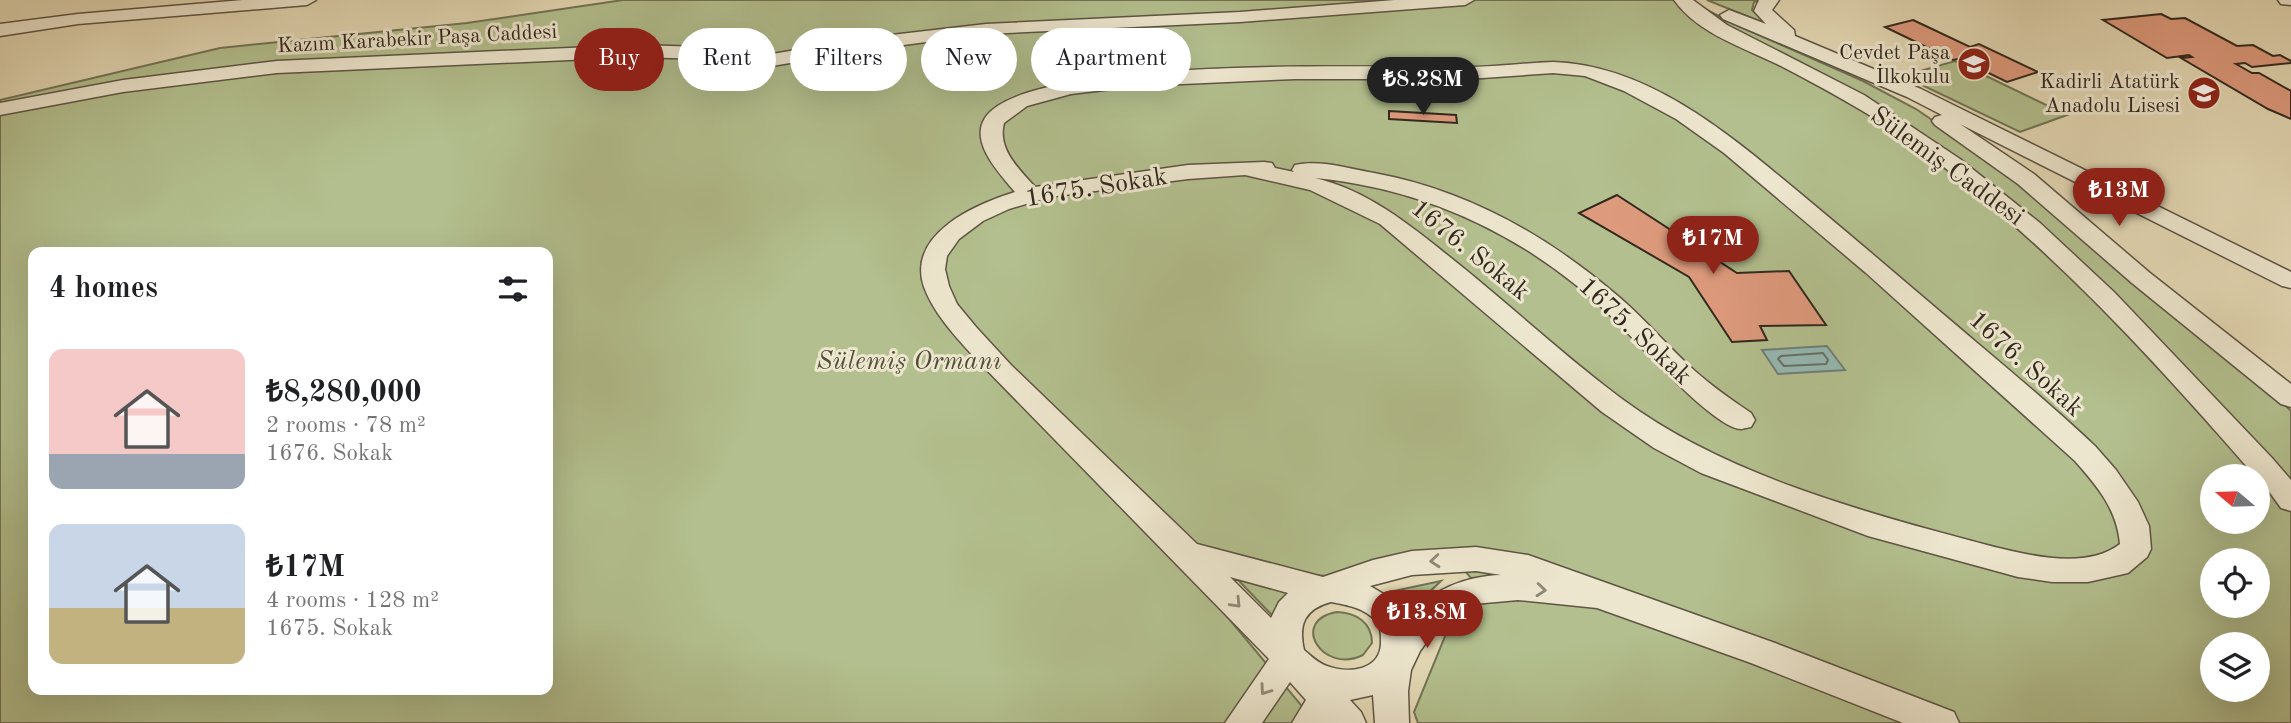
<!DOCTYPE html>
<html lang="en">
<head>
<meta charset="utf-8">
<style>
  body { margin:0; font-family:"Old Standard TT",serif; background:#f2f2f2; color:#202124; height:100vh; display:flex; flex-direction:column; font-size:26px; white-space:nowrap }
  * { box-sizing:border-box; margin:0 }
  p { font-size:23px; color:#757577 }
  .icon { flex:none; width:38px; height:38px; fill:none; stroke:currentColor; stroke-width:2; stroke-linecap:round; stroke-linejoin:round }
  .map { position:relative; flex:1; overflow:hidden }
  .sheet { position:absolute; left:28px; top:247px; width:525px; height:448px; display:flex; flex-direction:column; background:#fff; border-radius:14px; box-shadow:0 7px 28px #0002 }
  .sheet>* { flex:none }
  .banner { position:absolute; left:574px; top:28px; width:665px; height:63px; display:flex; gap:14px }
  .needle { width:46px; rotate:289deg }
  .controls { position:absolute; left:2200px; top:464px; display:grid; gap:14px }
  .controls a { display:grid; place-items:center; width:70px; height:70px; border-radius:50%; background:#fff; box-shadow:0 7px 28px #0002; font-size:35px }
  .price { position:absolute; translate:-50% -60px; padding:0 16px; border-radius:24px; background:#8f2418; color:#fff; font-size:23px; line-height:46px; filter:drop-shadow(0 2px 4px #0008) }
  .price::after { content:''; position:absolute; left:50%; top:42px; width:21px; height:16px; margin-left:-10px; background:inherit; clip-path:polygon(0 0,100% 0,50% 100%) }
  .price.on { background:#222; color:#fff }
  ul { padding:0; list-style:none }
  li { display:flex; align-items:center; gap:21px; height:175px; padding:0 21px }
  li span { display:grid; place-items:center; flex:none; width:196px; height:140px; border-radius:14px; color:#555 }
  li>.icon { margin-inline-start:auto }
  span .icon { width:84px; height:84px; fill:#fffc; stroke-width:1 }
  li b { font-size:30px }
  h2 { display:flex; justify-content:space-between; align-items:center; height:84px; padding:0 21px; font-size:30px }
  .tag { padding:0 24px; border-radius:32px; background:#fff; box-shadow:0 7px 28px #0002; font-size:24px; line-height:63px }
  .tag.on { background:#8f2418; color:#fff }
  .map>svg:first-child { display:block }
  .green { fill:#b3bf8e; stroke:#727456; stroke-width:2; fill-rule:evenodd }
  .water { fill:#96b9b3; stroke:#6e7f77; stroke-width:2 }
  .lines { fill:none; stroke-linecap:round; stroke-linejoin:round }
  .shore { stroke:#647168; stroke-width:2 }
  .building { fill:#de9a7d; stroke:#32291e; stroke-width:2 }
  .minor-casing { stroke:#5e5544; stroke-width:3 }
  .minor { fill:#ede6ce; fill-rule:evenodd }
  .oneway { stroke:#908876 }
  .labels { text-anchor:middle; stroke-width:6; stroke-linejoin:round; paint-order:stroke }
  .far-street-label { font-size:21px; fill:#32291e; stroke:#ede6ce }
  .far-poi-label { font-size:21px; fill:#32291e; stroke:#ede6ce; text-anchor:end }
  .street-label { font-size:26px; fill:#32291e; stroke:#ede6ce }
  .park-label { font-size:26px; font-style:italic; fill:#524e3a; stroke:#ede6ce }
</style>
</head>
<body>
<div class="map">
<svg width="2291" height="723" viewBox="0 0 2291 723">
  <rect width="100%" height="100%" fill="#e3d8b4"/>
  <filter id="stains"><feTurbulence type="fractalNoise" baseFrequency=".00286" numOctaves="4"/><feColorMatrix values="0 0 0 0 .2 0 0 0 0 .09 0 0 0 0 .02 0 0 0 .5 -.17"/></filter>
  <radialGradient id="worn" r=".72"><stop offset=".6" stop-color="#630" stop-opacity="0"/><stop offset="1" stop-color="#630" stop-opacity=".3"/></radialGradient>
  <path class="green" d="M623 0H1688L1734 24 1863 81 1916 109 1972 147 2234 356 2291 411V723H1418L1414 712 1450 624 1470 604 1490 600 1447 550 1332 576 1303 575 1235 557 1199 583 1316 723H0V100L220 48 467 23ZM33 252H548V690H33ZM2212 476H2258V522H2212ZM2212 560H2258V606H2212ZM2212 644H2258V690H2212Z
    M1707 0H1760L1754 2 1752 10 1774 27Z
    M1955 61 2067 115 2020 132 1903 76Z
    M1238 580 1294 590 1274 617Z
    M1441 581 1405 615 1384 593Z
    M1337 612C1356 613 1372 622 1372 643L1363 655C1322 675 1289 620 1337 612Z"/>
  <path class="water" d="M1827 346 1845 370 1778 374 1762 350Z"/>
  <g class="lines">
    <path class="shore" d="M1823 353 1828 360 1826 364 1784 366 1778 359 1781 356Z"/>
  </g>
  <path class="building" d="M2161 14 2171 19 2185 18 2237 46 2253 45 2273 56 2280 55 2291 61V63L2252 67 2245 63 2236 64 2252 73H2259L2291 91V119L2268 109 2181 58 2192 57 2189 55 2167 58 2103 20Z
    M1913 20 1970 47 1979 44 2038 72 2007 82 1964 61 1968 60 1963 58 1953 60 1885 27Z
    M1389 111 1456 115 1457 123 1389 119Z
    M1617 195 1737 273 1789 271 1826 325 1760 326 1767 340 1732 342 1689 277 1579 213Z"/>
  <g class="lines">
    <defs>
      <path id="minor" d="M243 0H316L307 5 78 24 0 36V24L78 14Z
        M1395 0H1474L1465 5 1240 22 986 34 874 49 772 66H740L704 59 636 57 277 73 123 92 0 115V103L123 80 277 61 636 45 704 47 740 54H772L874 37 986 24 1240 12Z
        M1674 0H1693L1727 25 1864 95 1960 159 2040 223 2114 292 2272 458 2291 480V511L2281 508 2258 476H2255C2148 353 2038 233 1905 138 1866 111 1823 88 1781 66 1745 48 1698 34 1674 0Z
        M1759 0H1779L1772 10 1794 30 1795 36 1921 89 2291 272V288L2282 286 1960 124 2034 174 2150 273 2291 384V407L2281 404 2132 283 2018 184 1935 125 1932 121 1935 117 1942 115 1907 97 1723 19 1720 15 1729 10 1766 24 1754 11Z
        M2278 0H2291V5L2281 4Z
        M1553 62C1649 65 1730 135 1801 194 1842 228 1882 262 1923 297 1980 346 2040 394 2095 446L2116 470 2138 502 2149 526 2151 549 2147 557 2128 573 2088 582H2052L2018 577 1868 536 1701 473 1654 448 1602 412 1380 224 1310 190 1245 175 1188 179 1049 197 1009 209 983 221 959 239 947 256 945 269 949 286 957 304 976 327 1011 365 1197 544 1323 577 1373 560 1412 551 1476 547 1528 555 1775 643 1954 712 1959 723H1903L1751 663 1597 608 1518 600 1474 604 1459 610 1438 626 1420 651 1411 670 1408 691 1409 723H1375L1373 695 1350 700 1361 712 1366 723H1292L1306 700 1290 682 1262 723H1225L1269 659 975 358C956 337 934 314 924 287 906 234 976 204 1015 192 1001 175 969 143 985 118 1026 54 1387 68 1468 67 1496 67 1524 63 1553 62ZM1553 73 1585 76 1624 91 1676 119 1724 153 1866 273 2075 461C2097 486 2117 509 2120 544 2083 573 2014 552 1972 541 1855 510 1720 472 1622 399 1563 355 1509 304 1451 258 1410 225 1367 190 1315 178 1430 189 1535 240 1617 322 1637 342 1715 429 1741 429 1742 429 1750 427 1751 427L1755 420 1751 413C1732 400 1713 387 1695 371 1669 348 1646 320 1619 297 1548 236 1467 190 1374 173 1351 169 1319 159 1295 165L1292 170 1294 172 1275 168 1272 163 1264 162 1188 165 1035 187C1019 169 997 149 1004 123L1027 106 1071 94 1138 86 1295 79H1468ZM1476 571 1501 575C1466 576 1430 590 1407 618L1399 603 1370 586 1412 575ZM1230 577 1288 593 1279 602 1271 618ZM1331 602C1347 605 1365 608 1376 621 1381 627 1381 634 1381 642 1381 671 1348 674 1327 666 1318 663 1311 656 1304 650 1298 624 1305 609 1331 602Z"/>
    </defs>
    <use href="#minor" class="minor-casing"/>
    <use href="#minor" class="minor"/>
  </g>
  <defs><path id="oneway-chevron" d="M-2-3.5L2.5 0L-2 3.5" fill="none" stroke-width="1.6" stroke-linecap="round" stroke-linejoin="round" transform="scale(1.75)"/></defs>
  <g class="oneway">
    <use href="#oneway-chevron" transform="translate(1435 561) rotate(175)"/>
    <use href="#oneway-chevron" transform="translate(1541 590) rotate(5)"/>
    <use href="#oneway-chevron" transform="translate(1236 603) rotate(46)"/>
    <use href="#oneway-chevron" transform="translate(1265 690) rotate(125)"/>
  </g>
  <defs>
    <symbol id="school-disc" viewBox="-11 -11 22 22"><circle r="9.5" fill="#8f2418" stroke="#ede6ce"/><path d="M0-5L7-2L0 1L-7-2ZM-4 1L0 2.5L4 1V4Q0 6-4 4Z" fill="#fff"/></symbol>
  </defs>
  <g fill-rule="evenodd">
    <use href="#school-disc" x="1955" y="45" width="38" height="38"/>
    <use href="#school-disc" x="2185" y="74" width="38" height="38"/>
  </g>
  <g class="labels">
    <g class="far-street-label">
      <text transform="translate(417 38) rotate(-3)" y="7">Kazım Karabekir Paşa Caddesi</text>
    </g>
    <g class="far-poi-label">
      <text x="1950" y="59">Cevdet Paşa<tspan x="1950" dy="24">İlkokulu</tspan></text>
      <text x="2180" y="88">Kadirli Atatürk<tspan x="2180" dy="24">Anadolu Lisesi</tspan></text>
    </g>
    <g class="street-label">
      <text transform="translate(1948 165) rotate(36)" y="9">Sülemiş Caddesi</text>
      <text transform="translate(1096 186) rotate(-9)" y="9">1675. Sokak</text>
      <text transform="translate(1471 249) rotate(39)" y="9">1676. Sokak</text>
      <text transform="translate(1636 330) rotate(43)" y="9">1675. Sokak</text>
      <text transform="translate(2027 363) rotate(42)" y="9">1676. Sokak</text>
    </g>
    <g class="park-label">
      <text x="909" y="369">Sülemiş Ormanı</text>
    </g>
  </g>
  <rect width="100%" height="100%" filter="url(#stains)"/>
  <rect width="100%" height="100%" fill="url(#worn)"/>
</svg>
<div class="controls">
<a><svg class="needle" viewBox="-14 -14 28 28"><path d="M0-13l5 13h-10z" fill="#e53935"/><path d="M0 13l5-13h-10z" fill="#757577"/></svg></a>
<a><svg class="icon" aria-label="locate" viewBox="0 0 24 24"><circle cx="12" cy="12" r="6"/><path d="M12 2v4M12 18v4M2 12h4M18 12h4"/></svg></a>
<a><svg class="icon" aria-label="layers" viewBox="0 0 24 24"><path d="M12 4l9 5-9 5-9-5zM3 14l9 5 9-5"/></svg></a>
</div>
<b class="price on" style="left:1423px;top:117px">₺8.28M</b>
<b class="price" style="left:2119px;top:228px">₺13M</b>
<b class="price" style="left:1713px;top:276px">₺17M</b>
<b class="price" style="left:1427px;top:650px">₺13.8M</b>
<div class="banner">
<a class="tag on">Buy</a>
<a class="tag">Rent</a>
<a class="tag">Filters</a>
<a class="tag">New</a>
<a class="tag">Apartment</a>
</div>
<section class="sheet">
<h2>4 homes<svg class="icon" aria-label="filters" viewBox="0 0 24 24"><path d="M4 7h16M4 17h16"/><circle cx="9" cy="7" r="2"/><circle cx="15" cy="17" r="2"/></svg></h2>
<ul>
<li><span style="background:linear-gradient(#f6c9c9 75%,#9aa5b1 0)"><svg class="icon" aria-label="home" viewBox="0 0 24 24"><path d="M3 11l9-7 9 7M6 9v11h12V9"/></svg></span><div><b>₺8,280,000</b><p>2 rooms · 78 m²</p><p>1676. Sokak</p></div></li>
<li><span style="background:linear-gradient(#c9d6e8 60%,#c2b280 0)"><svg class="icon" aria-label="home" viewBox="0 0 24 24"><path d="M3 11l9-7 9 7M6 9v11h12V9"/></svg></span><div><b>₺17M</b><p>4 rooms · 128 m²</p><p>1675. Sokak</p></div></li>
</ul>
</section>
</div>
</body>
</html>
